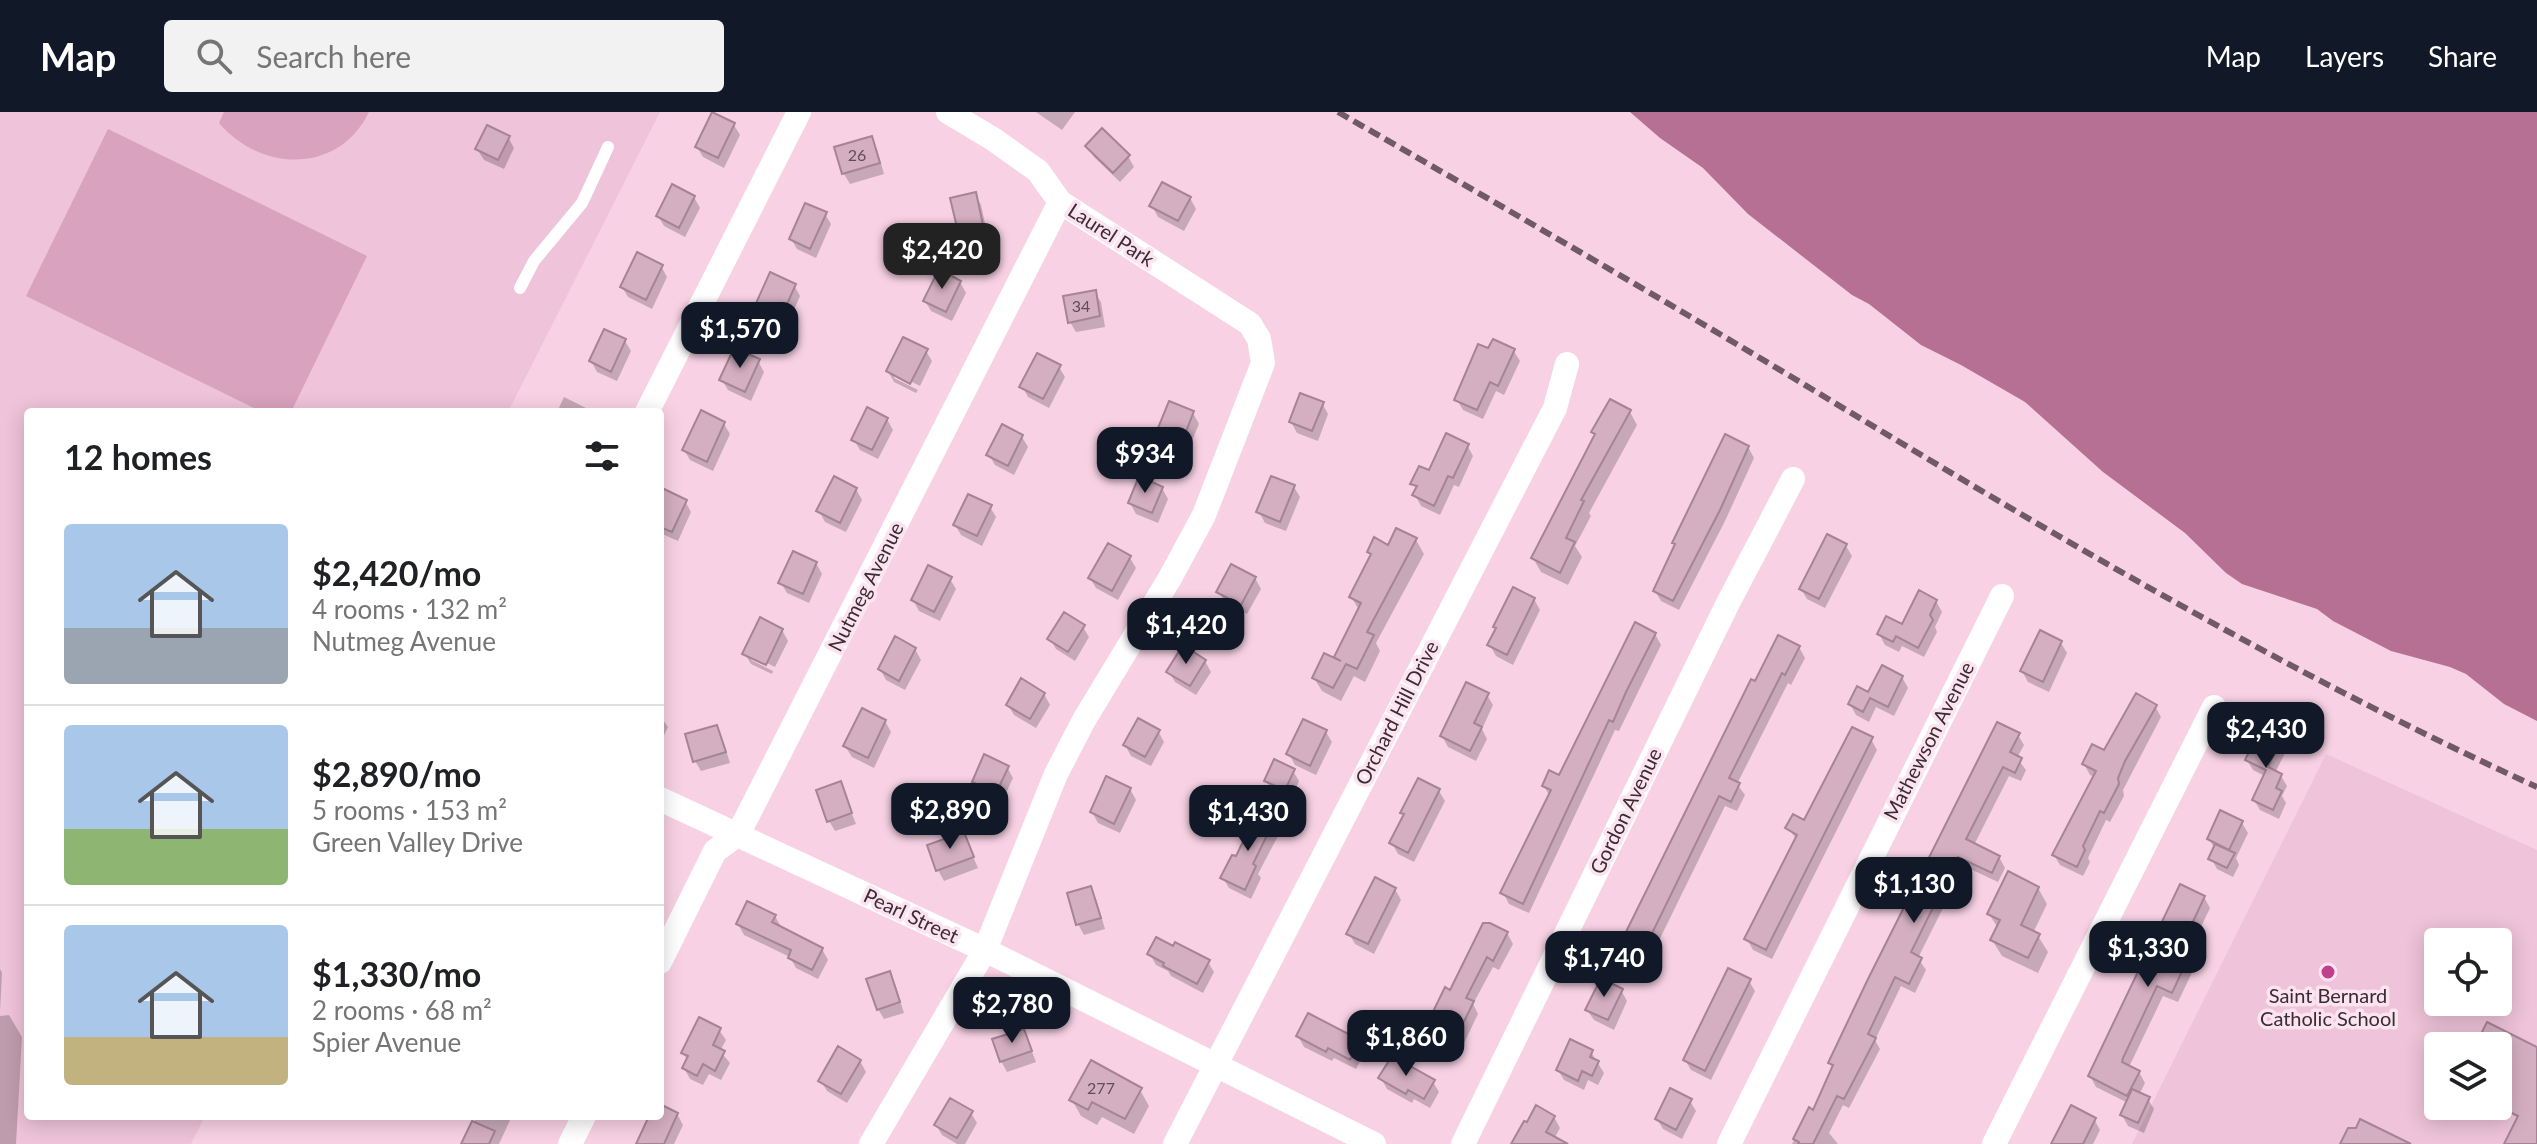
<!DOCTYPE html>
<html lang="en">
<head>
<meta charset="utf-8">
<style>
  body { margin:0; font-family:Lato,sans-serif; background:#f2f2f2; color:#202124; height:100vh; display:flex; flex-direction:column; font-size:30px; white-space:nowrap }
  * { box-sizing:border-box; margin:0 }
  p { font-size:26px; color:#757577 }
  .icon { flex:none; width:44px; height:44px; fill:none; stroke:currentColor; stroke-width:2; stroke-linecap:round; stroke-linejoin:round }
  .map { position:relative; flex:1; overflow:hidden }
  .panel { position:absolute; left:24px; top:296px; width:640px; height:712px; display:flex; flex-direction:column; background:#fff; border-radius:8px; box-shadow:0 4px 20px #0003 }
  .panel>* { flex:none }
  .tools { position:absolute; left:2424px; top:816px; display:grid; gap:16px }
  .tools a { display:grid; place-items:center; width:88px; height:88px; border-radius:8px; background:#fff; box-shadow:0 4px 20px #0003; font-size:40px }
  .price { position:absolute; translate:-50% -68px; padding:0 18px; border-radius:16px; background:#111827; color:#fff; font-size:26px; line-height:52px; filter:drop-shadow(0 2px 4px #0008) }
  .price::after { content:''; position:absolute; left:50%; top:48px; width:24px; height:18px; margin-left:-12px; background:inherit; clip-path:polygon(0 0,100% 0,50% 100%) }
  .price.selected { background:#222; color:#fff }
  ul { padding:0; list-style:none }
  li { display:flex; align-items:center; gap:24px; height:200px; padding:0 40px }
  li+li { border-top:2px solid #e0e0e0 }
  li span { display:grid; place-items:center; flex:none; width:224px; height:160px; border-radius:8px; color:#555 }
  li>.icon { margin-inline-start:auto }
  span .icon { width:96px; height:96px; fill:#fffc; stroke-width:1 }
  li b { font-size:34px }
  h2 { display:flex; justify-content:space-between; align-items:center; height:96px; padding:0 40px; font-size:34px }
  header { display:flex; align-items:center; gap:48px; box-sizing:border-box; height:112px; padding:0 40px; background:#111827; color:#fff }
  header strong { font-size:38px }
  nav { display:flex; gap:44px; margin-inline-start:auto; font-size:28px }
  .search { width:560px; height:72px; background:#f2f2f2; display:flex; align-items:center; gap:20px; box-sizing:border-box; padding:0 28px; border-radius:8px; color:#757577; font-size:30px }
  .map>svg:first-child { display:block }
  .built { fill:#efc3d9; fill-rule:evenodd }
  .green { fill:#d9a2be }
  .water { fill:#b57094 }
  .shadow { fill:#0003 }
  .building { fill:#d4afc1; stroke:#a68395; stroke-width:2 }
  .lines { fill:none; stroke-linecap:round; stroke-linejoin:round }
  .lane { stroke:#fff; stroke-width:12 }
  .street { stroke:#fff; stroke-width:24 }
  .rail { stroke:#705a65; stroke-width:6; stroke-dasharray:12 6; stroke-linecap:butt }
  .poi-dot { fill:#bf408c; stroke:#fbe4ef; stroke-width:3 }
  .labels { text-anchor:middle; stroke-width:7; stroke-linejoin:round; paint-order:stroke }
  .number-label { font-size:16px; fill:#614d56 }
  .street-label { font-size:20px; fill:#3b2c33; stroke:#fbe4ef }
  .poi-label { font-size:20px; fill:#3b2c33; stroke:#fbe4ef }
</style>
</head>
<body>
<header>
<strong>Map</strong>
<div class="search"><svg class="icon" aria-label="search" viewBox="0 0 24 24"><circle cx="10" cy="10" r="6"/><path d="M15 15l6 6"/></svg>Search here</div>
<nav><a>Map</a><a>Layers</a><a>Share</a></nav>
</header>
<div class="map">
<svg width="2537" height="1032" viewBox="0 0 2537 1032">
  <rect width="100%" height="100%" fill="#f8d2e4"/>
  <path class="built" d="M0 0H660L508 300H28V1004H205L191 1032H0Z
    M2326 642 2537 738V1032H2132ZM2438 830H2498V890H2438ZM2438 934H2498V994H2438Z"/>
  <path class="green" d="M224 0H369C338 63 261 60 219 11Z
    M108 17 367 144 291 300H262L26 184Z"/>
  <path class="water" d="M1630 0H2537V609L2504 592 2466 562 2450 555 2391 539 2333 509 2317 497 2242 472 2226 461 2185 421 2103 360 2025 290 1961 253 1921 233 1869 192 1852 183 1748 102 1703 56 1660 26Z"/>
  <path class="shadow" d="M1036 0H1075L1062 18Z
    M734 13 740 23 724 56 703 45 697 35Z
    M508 25 514 36 504 57 484 48 477 37Z
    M871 26 877 37 884 62 850 72 844 62 837 37Z
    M1088 34 1128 44 1134 55 1120 70 1094 45Z
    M975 82 981 93 989 129 966 133 960 123Z
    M694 85 700 96 685 125 664 114 658 104Z
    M1190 86 1196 97 1184 119 1158 105 1152 94Z
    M825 102 831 112 816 146 797 137 791 127Z
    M661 154 667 165 652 197 628 185 622 175Z
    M960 170 966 181 952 209 931 199 925 189Z
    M794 173 800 184 785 219 762 209 756 198Z
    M1094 180 1101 190 1105 215 1076 220 1070 210Z
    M625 229 631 239 617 269 597 260 591 249Z
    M1513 238 1520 249 1504 283 1496 279 1483 307 1463 298 1457 288 1489 239Z
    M926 239 932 249 920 274 894 261V266L918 278 916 281 894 270 888 259Z
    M758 249 764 260 751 289 728 278 722 268Z
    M1059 255 1065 265 1049 296 1028 285 1022 274Z
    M564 285 588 297 590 300H557Z
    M1322 291 1328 302 1318 329 1297 321 1291 310Z
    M1630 300 1637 313 1589 401 1591 404 1575 434 1582 445 1568 473 1541 460 1533 446 1596 325 1594 320Z
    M1193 301 1199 312 1189 336 1166 327 1160 316Z
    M887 307 893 318 878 347 860 338 854 328Z
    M724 312 730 322 713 359 690 348 684 338Z
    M1022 325 1028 335 1014 363 995 353 989 343Z
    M1467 333 1473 344 1459 375 1454 373 1440 403 1421 394 1415 383 1417 379 1413 371Z
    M1748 335 1754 346 1725 409 1679 498 1661 489 1655 479Z
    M1294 375 1300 385 1286 419 1265 411 1259 400Z
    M1162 376 1168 387 1158 411 1136 402 1130 391Z
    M856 377 862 388 846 420 825 410 819 399Z
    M660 389H685L691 400 678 429 660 421Z
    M990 395 996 405 982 434 961 423 955 413Z
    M1416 428 1424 442 1376 531 1380 539 1365 570 1354 564 1341 589 1322 579 1314 566 1339 550 1336 545 1360 499 1351 485 1372 444 1369 440Z
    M1846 434 1852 444 1825 496 1807 487 1801 477Z
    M1130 446 1136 456 1118 488 1096 476 1090 466Z
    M816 451 822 462 809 491 787 481 781 471Z
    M1255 466 1261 477 1247 502 1225 490 1219 480Z
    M950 467 956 477 940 509 919 499 913 488Z
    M1534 487 1540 498 1513 553 1496 544 1490 533 1497 518 1496 515Z
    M1936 489 1942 500 1935 515 1937 520 1924 545 1902 534 1899 540 1885 533 1879 522 1903 515Z
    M1083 515 1089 525 1075 549 1056 537 1050 527Z
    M782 518 788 529 775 555 751 543V548L773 559 772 562 751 552 745 542Z
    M1655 522 1661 533 1619 619 1615 618 1529 801 1509 792 1503 781 1550 685 1544 674 1560 665Z
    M2061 531 2067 541 2049 580 2028 570 2022 559Z
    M1799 535 1805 546 1791 573 1788 571 1737 672 1745 683 1737 699 1725 694 1646 855 1626 846 1620 836 1756 571Z
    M915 537 921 548 905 578 886 568 880 557Z
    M1205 549 1211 560 1196 583 1175 570 1169 560Z
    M1902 565 1908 576 1894 604 1876 595 1869 610 1856 603 1850 592Z
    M1044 582 1050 593 1036 616 1014 603 1008 593Z
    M1487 583 1493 593 1482 617 1487 627 1476 649 1448 635 1442 624Z
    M2155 594 2161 605 2123 678 2124 684 2110 710 2106 708 2088 746 2090 750 2083 764 2060 753 2054 743 2095 665 2090 663 2084 652 2104 641Z
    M660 604 668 615 660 632Z
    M885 609 891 620 874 656 852 645 845 634Z
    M716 615 722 625 730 651 701 659 695 649Z
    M1158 619 1164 630 1151 654 1131 644 1125 633Z
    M1326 620 1332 630 1316 663 1295 653 1289 642Z
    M2018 623 2024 633 2017 646 2026 658 2021 669 2009 664 1974 733 1999 745 2005 756 1998 770 1964 754 1918 846 1926 858 1915 881 1901 874 1875 928 1880 937 1849 996 1843 993 1829 1021 1838 1032H1792L1810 998 1814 1000 1833 957 1830 951Z
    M1871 627 1877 638 1772 847 1753 838 1747 827 1797 728 1788 716 1805 711Z
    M2279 631 2285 641 2275 661 2281 664 2287 674 2282 684 2286 691 2279 707 2260 698 2254 688 2265 664 2253 658 2247 648Z
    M1007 655 1013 666 1002 690 980 680 974 670Z
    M1293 659 1299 669 1291 688 1272 679 1266 668Z
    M840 672 856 712 835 719 829 709Z
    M1130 677 1136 688 1120 721 1098 711 1092 700Z
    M1439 679 1445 689 1414 750 1398 742 1392 731 1405 704 1403 700Z
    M1273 711 1279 722 1258 762 1261 766 1251 787 1229 776 1223 766 1236 747Z
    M2242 711 2248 721 2236 746 2239 753 2233 765 2217 757 2211 746 2215 737 2209 727Z
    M963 722 978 756 944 769 938 758Z
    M2038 776 2047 792 2033 821 2038 824 2048 840 2038 861 2002 844 1992 828 1998 816 1989 802Z
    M1090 777 1096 787 1105 817 1084 823 1078 812Z
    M1395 777 1401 788 1374 842 1355 832 1349 822Z
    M2204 785 2210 796 2190 838 2197 850 2178 890 2163 884 2129 955 2139 960 2145 971 2139 983 2148 987 2154 997 2144 1021 2128 1014 2122 1003 2128 991 2096 975 2090 964Z
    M775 804 781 815 822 837 828 848 818 867 796 856 790 845 744 823 738 812Z
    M1486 811 1507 821 1513 832 1499 858 1493 855 1473 892 1478 902 1464 931 1437 918 1431 908 1451 881Z
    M1150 842 1208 850 1214 860 1203 881 1171 864 1168 859 1156 853Z
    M0 857 2 861 0 899Z
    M889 862 895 872 904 901 884 907 878 897Z
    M1749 869 1755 879 1711 968 1691 958 1685 948Z
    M1621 878 1627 889 1614 918 1594 908 1587 898Z
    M9 903 22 925 16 1032H0V904Z
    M2488 913 2537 937V1032H2507L2519 1006 2494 994H2498V934H2478Z
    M719 918 726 928 720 939 730 951 721 968 709 962 703 973 690 967 684 956 688 949 683 941Z
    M1024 919 1036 950 1007 960 1001 949Z
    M1298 924 1359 929 1365 940 1356 957 1334 946 1332 949 1304 935Z
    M1591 940 1604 961 1598 973 1588 968 1584 978 1564 968 1558 958Z
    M860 949 866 960 847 991 827 979 821 969Z
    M1381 966 1433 970 1439 980 1430 996 1414 987 1412 991 1387 977Z
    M1140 978 1149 994 1134 1022 1102 1005 1097 1013 1081 1004 1072 988Z
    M1690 989 1696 999 1682 1027 1663 1017 1657 1007Z
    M660 994 677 1002 683 1013 674 1032H642L651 1004H660Z
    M971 1001 977 1011 965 1032H957L942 1023 936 1013Z
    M477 1004H512L499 1032H463Z
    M1554 1005 1560 1016 1554 1027 1564 1032H1513Z
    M2094 1007 2100 1018 2093 1032H2057Z"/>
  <path class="building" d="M712 0 735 11 718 46 695 35Z
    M487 13 510 24 498 48 475 37Z
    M1102 16 1130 43 1113 61 1085 34Z
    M872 24 880 51 842 62 834 35Z
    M1162 70 1191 85 1178 109 1149 94Z
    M672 72 695 84 679 116 656 104Z
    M976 80 984 118 959 124 950 86Z
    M805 91 827 100 810 137 789 127Z
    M637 140 663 153 646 188 620 175Z
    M939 157 961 169 946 200 923 189Z
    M770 160 796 172 779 210 753 198Z
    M1096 178 1100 204 1068 211 1063 184Z
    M604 217 626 227 611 260 589 249Z
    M903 225 928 237 910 272 886 259Z
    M1493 227 1515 237 1498 274 1490 270 1477 298 1454 288 1478 232 1488 236Z
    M734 236 760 247 745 280 719 268Z
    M1037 241 1061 253 1043 287 1019 275Z
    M1300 281 1324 290 1312 319 1289 310Z
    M1610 287 1631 298 1581 388 1584 389 1566 426 1575 430 1560 461 1531 446 1595 322 1591 320Z
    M1169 289 1194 299 1183 327 1158 316Z
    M867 295 888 306 872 338 851 328Z
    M701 298 725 310 707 350 682 338Z
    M1002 312 1023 323 1008 354 986 343Z
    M1446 321 1469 332 1453 366 1448 364 1434 394 1412 383 1417 374 1410 372 1419 354 1429 358Z
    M1725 322 1749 334 1720 398 1673 489 1653 479 1675 432 1672 431Z
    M834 364 857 376 840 411 816 399Z
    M1139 364 1163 375 1152 401 1128 391Z
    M1271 364 1295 373 1280 410 1256 400Z
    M660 375 687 388 672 420 660 415Z
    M968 382 992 393 977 424 953 413Z
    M1396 416 1417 426 1367 520 1374 523 1357 557 1346 552 1333 576 1312 566 1324 541 1341 549 1334 545 1361 491 1349 485 1371 442 1367 440 1374 425 1388 433Z
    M1827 422 1847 432 1819 487 1799 477Z
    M1108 431 1131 444 1112 479 1088 466Z
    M793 439 817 450 803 482 778 471Z
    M1231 452 1256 465 1241 493 1216 480Z
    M928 453 952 465 934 500 911 488Z
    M1513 475 1535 486 1507 543 1487 533 1496 516 1493 515Z
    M1919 478 1937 488 1930 503 1933 508 1918 536 1896 524 1893 530 1877 522 1886 504 1902 512Z
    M1064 500 1085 513 1068 540 1047 527Z
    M760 505 783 517 766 553 742 542Z
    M1635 510 1656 521 1626 580 1613 610 1609 608 1523 792 1500 781 1551 678 1542 674 1549 658 1559 663Z
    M2040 518 2062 529 2043 570 2020 559Z
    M1778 523 1800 534 1785 563 1782 561 1729 666 1740 671 1731 690 1719 684 1640 846 1618 836 1751 567 1755 569Z
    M895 524 916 536 899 569 878 557Z
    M1183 533 1206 548 1190 574 1166 560Z
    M1882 553 1903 564 1888 595 1870 586 1863 600 1848 592 1857 574 1868 580Z
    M1021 566 1045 581 1030 607 1006 593Z
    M1466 570 1489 581 1474 611 1482 615 1470 639 1440 624Z
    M2136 581 2157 593 2125 649 2118 666 2119 672 2104 701 2100 699 2083 734 2085 738 2077 755 2052 743 2096 659 2082 652 2092 632 2104 638Z
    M862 596 886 608 868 646 843 634Z
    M1138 606 1160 618 1145 645 1123 633Z
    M1303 607 1327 618 1310 654 1286 642Z
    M1997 610 2020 621 2010 640 2022 646 2015 661 2003 655 1966 727 2000 744 1992 761 1958 745 1911 840 1922 846 1909 872 1895 865 1868 922 1876 926 1844 987 1837 984 1813 1032H1798L1799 1030 1793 1027 1809 995 1813 998 1833 953 1828 951 1868 867Z
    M717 613 726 640 693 650 685 622Z
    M1852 615 1873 625 1766 838 1744 827 1797 723 1785 716 1793 702 1804 708Z
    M2259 619 2280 629 2268 655 2282 662 2276 676 2282 679 2273 698 2252 688 2266 658 2245 648Z
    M984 642 1009 654 996 681 972 670Z
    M1274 647 1295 657 1285 678 1264 669Z
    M1106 664 1131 676 1114 712 1090 700Z
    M1418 666 1440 677 1408 741 1389 731 1404 702 1400 701Z
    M841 669 852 701 827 710 816 678Z
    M2220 698 2243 709 2229 738 2207 727Z
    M1257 701 1274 709 1253 752 1256 754 1245 778 1220 766 1232 743 1236 744Z
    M964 720 974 745 936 759 927 733Z
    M2215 732 2235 741 2227 756 2208 747Z
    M2008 759 2039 775 2021 813 2040 822 2028 846 1990 828 2000 808 1987 802Z
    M1375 765 1396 776 1368 832 1346 822Z
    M2180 772 2205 784 2182 833 2192 838 2172 881 2157 874 2123 946 2122 950 2140 959 2127 984 2088 964Z
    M1091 774 1101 806 1076 813 1067 781Z
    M747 789 776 803 772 810 823 836 812 858 788 846 791 838 736 812Z
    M1483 811H1490L1508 820 1493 849 1487 845 1466 886 1474 889 1458 922 1429 908 1445 875 1450 878Z
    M1156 825 1173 834 1175 830 1210 848 1197 872 1163 854 1164 851 1147 842Z
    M1728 856 1751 867 1705 959 1683 948Z
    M890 859 900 890 877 898 866 867Z
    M1601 866 1623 877 1608 908 1585 898Z
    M1308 901 1360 928 1350 948 1328 936 1326 940 1296 924Z
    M699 905 721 916 713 933 725 939 715 959 703 952 697 964 682 956 688 944 681 941Z
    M2487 910 2537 935V1032H2504L2518 1004 2498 994V934H2475Z
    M1024 917 1032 939 1000 950 992 927Z
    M1570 927 1593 938 1590 945 1599 949 1592 964 1582 959 1578 969 1556 958Z
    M838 934 861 948 841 982 818 969Z
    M1392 944 1435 968 1424 987 1408 978 1406 982 1378 966Z
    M1091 948 1142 976 1125 1007 1092 990 1088 998 1069 988Z
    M1670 976 1692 987 1676 1018 1655 1007Z
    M2132 977 2150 985 2138 1011 2120 1003Z
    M950 986 973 999 957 1026 934 1013Z
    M660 992 678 1001 664 1032H636L649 1004H660Z
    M1536 993 1555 1004 1546 1020 1568 1032H1511L1524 1009 1527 1010Z
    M2071 993 2096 1006 2083 1032H2051Z
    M2360 1007 2411 1032H2340L2348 1016H2356Z
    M472 1009 495 1019 489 1032H461Z"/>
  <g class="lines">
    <path class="lane" d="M520 176 534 149 582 91 608 35"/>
    <path class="street" d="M647 300 799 0
      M660 687 985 838 1374 1032
      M660 850 715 739 737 723 747 705 1060 90
      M570 1032 584 1004
      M871 1032 985 838 1056 662 1084 608 1170 466 1204 403 1263 251 1259 227 1250 212 1060 90 1038 59 993 27 948 0
      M1175 1032 1555 296 1567 252
      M1463 1032 1728 491 1793 367
      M1729 1032 2002 484
      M1994 1032 2214 595"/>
    <path class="rail" d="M1338 0C1496 91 1654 182 1810 276 2046 419 2285 560 2537 675"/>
  </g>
  <circle class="poi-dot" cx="2328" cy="860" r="8"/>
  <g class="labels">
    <g class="number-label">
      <text x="857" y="49">26</text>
      <text x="1081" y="200">34</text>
      <text x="1101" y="982">277</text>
    </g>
    <g class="street-label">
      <text transform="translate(1111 123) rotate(33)" y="7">Laurel Park</text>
      <text transform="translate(866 475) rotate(-63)" y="7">Nutmeg Avenue</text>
      <text transform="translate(1397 601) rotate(-63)" y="7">Orchard Hill Drive</text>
      <text transform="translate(1929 629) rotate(-63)" y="7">Mathewson Avenue</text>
      <text transform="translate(1626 699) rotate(-64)" y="7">Gordon Avenue</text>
      <text transform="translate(911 804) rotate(25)" y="7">Pearl Street</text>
    </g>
    <g class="poi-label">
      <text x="2328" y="891">Saint Bernard<tspan x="2328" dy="23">Catholic School</tspan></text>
    </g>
  </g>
</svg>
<div class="tools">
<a><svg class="icon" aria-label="locate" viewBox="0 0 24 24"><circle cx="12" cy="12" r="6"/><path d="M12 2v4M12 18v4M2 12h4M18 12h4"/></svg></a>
<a><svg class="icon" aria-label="layers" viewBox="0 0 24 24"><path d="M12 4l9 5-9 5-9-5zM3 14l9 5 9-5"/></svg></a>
</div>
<b class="price selected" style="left:942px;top:179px">$2,420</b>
<b class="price" style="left:740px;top:258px">$1,570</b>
<b class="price" style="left:1145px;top:383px">$934</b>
<b class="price" style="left:1186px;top:554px">$1,420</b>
<b class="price" style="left:2266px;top:658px">$2,430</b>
<b class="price" style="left:950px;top:739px">$2,890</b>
<b class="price" style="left:1248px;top:741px">$1,430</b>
<b class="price" style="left:1914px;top:813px">$1,130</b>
<b class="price" style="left:2148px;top:877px">$1,330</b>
<b class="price" style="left:1604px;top:887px">$1,740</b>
<b class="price" style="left:1012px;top:933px">$2,780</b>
<b class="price" style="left:1406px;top:966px">$1,860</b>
<section class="panel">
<h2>12 homes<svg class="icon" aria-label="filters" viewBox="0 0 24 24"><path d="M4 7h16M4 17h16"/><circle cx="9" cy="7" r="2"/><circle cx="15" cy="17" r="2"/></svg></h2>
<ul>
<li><span style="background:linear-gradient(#a9c7e8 65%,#9aa5b1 0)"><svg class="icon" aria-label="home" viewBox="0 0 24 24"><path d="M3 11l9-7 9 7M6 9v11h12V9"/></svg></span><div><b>$2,420/mo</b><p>4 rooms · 132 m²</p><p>Nutmeg Avenue</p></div></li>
<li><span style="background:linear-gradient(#a9c7e8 65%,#8fb573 0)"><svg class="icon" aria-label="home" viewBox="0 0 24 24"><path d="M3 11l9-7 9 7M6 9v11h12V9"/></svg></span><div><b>$2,890/mo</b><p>5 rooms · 153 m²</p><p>Green Valley Drive</p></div></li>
<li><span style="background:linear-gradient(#a9c7e8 70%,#c2b280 0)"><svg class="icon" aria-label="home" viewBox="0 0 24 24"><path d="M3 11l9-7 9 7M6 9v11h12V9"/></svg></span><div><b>$1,330/mo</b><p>2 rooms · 68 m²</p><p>Spier Avenue</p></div></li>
</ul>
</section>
</div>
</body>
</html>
